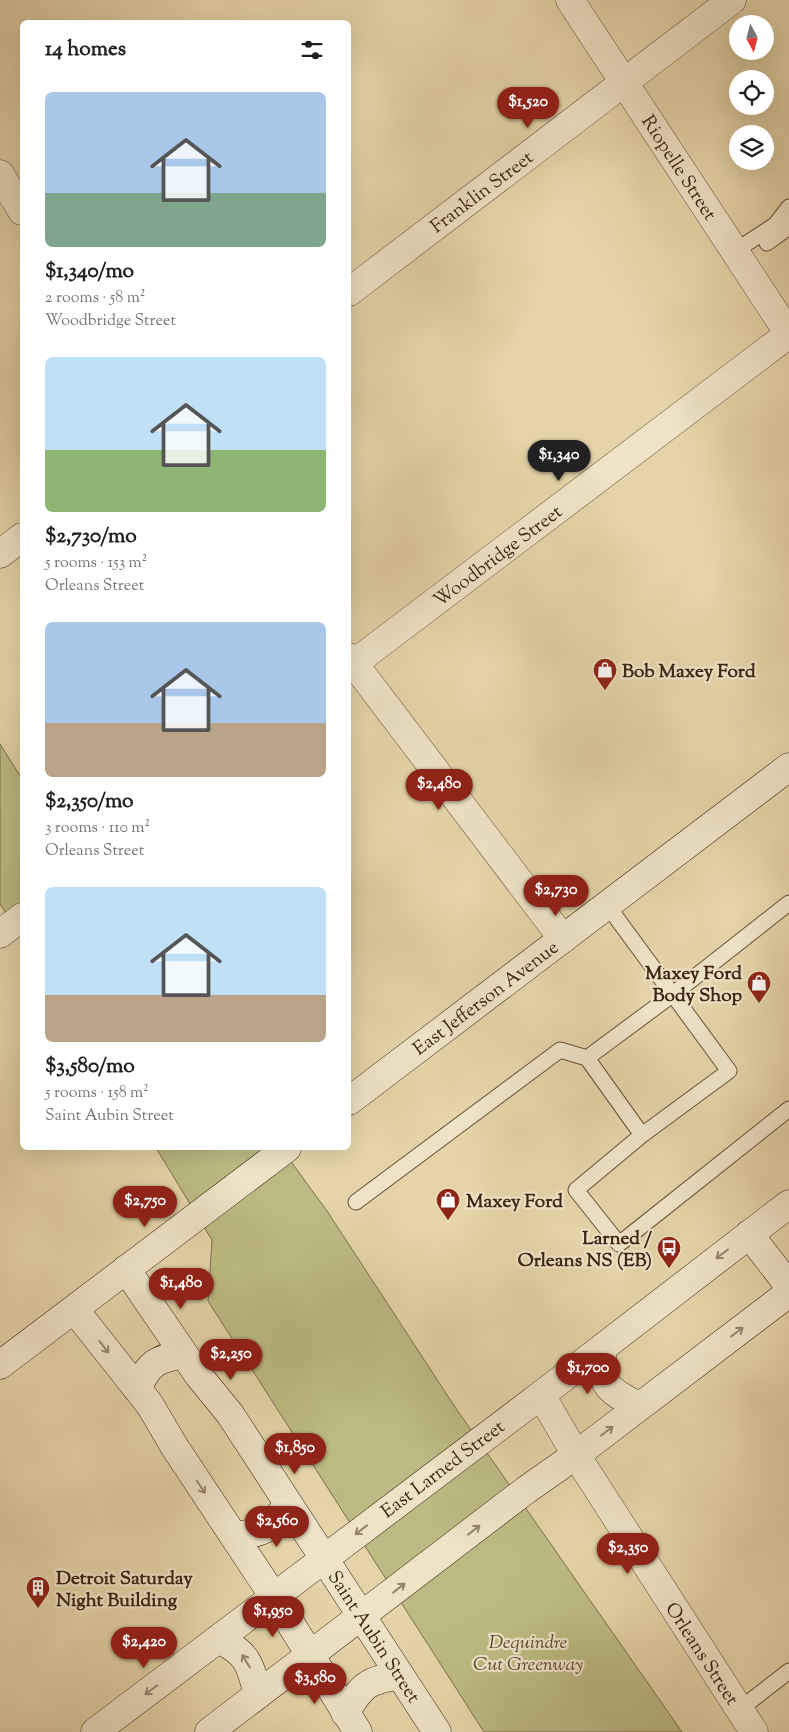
<!DOCTYPE html>
<html lang="en">
<head>
<meta charset="utf-8">
<style>
  body { margin:0; font-family:"Sorts Mill Goudy",serif; background:#f2f2f2; color:#202124; height:100vh; display:flex; flex-direction:column; font-size:19px; white-space:nowrap }
  * { box-sizing:border-box; margin:0 }
  p { font-size:16px; color:#757577 }
  .icon { flex:none; width:28px; height:28px; fill:none; stroke:currentColor; stroke-width:2; stroke-linecap:round; stroke-linejoin:round }
  .map { position:relative; flex:1; overflow:hidden }
  .sheet { position:absolute; left:20px; top:20px; width:331px; height:1130px; display:flex; flex-direction:column; background:#fff; border-radius:8px; box-shadow:0 5px 20px #0002 }
  .sheet>* { flex:none }
  .needle { width:32px; rotate:173deg }
  .fabs { position:absolute; left:729px; top:15px; display:grid; gap:10px }
  .fabs a { display:grid; place-items:center; width:45px; height:45px; border-radius:50%; background:#fff; box-shadow:0 5px 20px #0002; font-size:25px }
  .price { position:absolute; translate:-50% -42px; padding:0 11px; border-radius:18px; background:#8f2418; color:#fff; font-size:16px; line-height:32px; filter:drop-shadow(0 1px 2px #0008) }
  .price::after { content:''; position:absolute; left:50%; top:30px; width:15px; height:11px; margin-left:-8px; background:inherit; clip-path:polygon(0 0,100% 0,50% 100%) }
  .price.on { background:#222; color:#fff }
  ul { padding:0; list-style:none }
  li { display:grid; align-content:center; gap:10px; height:265px; padding:0 25px }
  li span { display:grid; place-items:center; height:155px; border-radius:8px; color:#555 }
  li>.icon { margin-inline-start:auto }
  span .icon { width:90px; height:90px; fill:#fffc; stroke-width:1 }
  li b { font-size:21px }
  h2 { display:flex; justify-content:space-between; align-items:center; height:60px; padding:0 25px; font-size:21px }
  .map>svg:first-child { display:block }
  .green { fill:#bcbb83; stroke:#7c704c }
  .lines { fill:none; stroke-linecap:round; stroke-linejoin:round }
  .lane-casing { stroke:#67503a; stroke-width:17 }
  .street-casing { stroke:#67503a; stroke-width:29 }
  .secondary-casing { stroke:#3d2415; stroke-width:29 }
  .lane { stroke:#eee3c7; stroke-width:15 }
  .street { stroke:#eee3c7; stroke-width:28 }
  .secondary { stroke:#eee3c7; stroke-width:28 }
  .oneway { stroke:#96846e }
  .labels { text-anchor:middle; stroke-width:4.5; stroke-linejoin:round; paint-order:stroke }
  .street-label { font-size:19px; fill:#3d2415; stroke:#eee3c7 }
  .poi-label { font-size:19px; font-weight:bold; fill:#3d2415; stroke:#eee3c7; text-anchor:start }
  .park-label { font-size:19px; font-style:italic; fill:#5d4a30; stroke:#eee3c7 }
</style>
</head>
<body>
<div class="map">
<svg width="789" height="1732" viewBox="0 0 789 1732">
  <rect width="100%" height="100%" fill="#e5d4a9"/>
  <filter id="stains"><feTurbulence type="fractalNoise" baseFrequency=".004" numOctaves="4"/><feColorMatrix values="0 0 0 0 .2 0 0 0 0 .09 0 0 0 0 .02 0 0 0 .5 -.17"/></filter>
  <radialGradient id="worn" r=".72"><stop offset=".6" stop-color="#630" stop-opacity="0"/><stop offset="1" stop-color="#630" stop-opacity=".3"/></radialGradient>
  <path class="green" d="M0 744 22 779V939L0 904Z
    M156 1148H281L327 1211 455 1407 682 1732H484L208 1301 212 1240Z"/>
  <g class="lines">
    <defs>
      <path id="lane" d="M767 243 789 227
        M735 251 775 225 789 207
        M789 903 672 995 587 1058 642 1135 576 1190 619 1244 789 1109
        M607 905 729 1071 642 1135
        M356 1202 560 1050 587 1058
        M740 1709 789 1671"/>
      <path id="street" d="M570 0 789 334
        M0 174 22 211
        M349 292 732 0
        M0 554 22 537
        M349 657 563 939
        M349 667 789 334
        M0 934 22 917
        M541 1395 576 1455 754 1732"/>
      <path id="secondary" d="M349 1101 789 767
        M749 1234 789 1286
        M126 1269 199 1376 230 1414 437 1732
        M74 1309 150 1405 174 1446 274 1597 358 1732
        M603 1347C600 1385 605 1389 639 1406
        M0 1365 287 1148
        M137 1389C149 1363 156 1359 184 1354
        M234 1536C266 1532 269 1530 288 1504
        M218 1639C248 1653 250 1664 258 1695
        M345 1713C363 1684 367 1681 400 1675
        M95 1732 541 1395 789 1204
        M209 1732 526 1490 576 1455 789 1293"/>
    </defs>
    <use href="#lane" class="lane-casing"/>
    <use href="#street" class="street-casing"/>
    <use href="#secondary" class="secondary-casing"/>
    <use href="#lane" class="lane"/>
    <use href="#street" class="street"/>
    <use href="#secondary" class="secondary"/>
  </g>
  <defs><path id="oneway-shaft" d="M-6 0H5M1.5-3L5.5 0L1.5 3" fill="none" stroke-width="1.6" stroke-linecap="round" stroke-linejoin="round" transform="scale(1.25)"/></defs>
  <g class="oneway">
    <use href="#oneway-shaft" transform="translate(722 1254) rotate(143)"/>
    <use href="#oneway-shaft" transform="translate(737 1332) rotate(-37)"/>
    <use href="#oneway-shaft" transform="translate(104 1347) rotate(52)"/>
    <use href="#oneway-shaft" transform="translate(607 1431) rotate(-37)"/>
    <use href="#oneway-shaft" transform="translate(201 1487) rotate(56)"/>
    <use href="#oneway-shaft" transform="translate(361 1530) rotate(142)"/>
    <use href="#oneway-shaft" transform="translate(474 1530) rotate(-38)"/>
    <use href="#oneway-shaft" transform="translate(399 1588) rotate(-38)"/>
    <use href="#oneway-shaft" transform="translate(246 1661) rotate(-121)"/>
    <use href="#oneway-shaft" transform="translate(151 1690) rotate(143)"/>
  </g>
  <defs>
    <symbol id="shop-pin" viewBox="-11 -11 22 30"><path d="M0 17L-7.5 6A9.5 9.5 0 1 1 7.5 6Z" fill="#8f2418" stroke="#eee3c7"/><path d="M-5-2.5h2.3a2.7 3.5 0 0 1 5.4 0H5L5.5 6h-11ZM-1.5-2.5h3a1.5 2.3 0 0 0-3 0Z" fill="#fff"/></symbol>
    <symbol id="bus-pin" viewBox="-11 -11 22 30"><path d="M0 17L-7.5 6A9.5 9.5 0 1 1 7.5 6Z" fill="#8f2418" stroke="#eee3c7"/><path d="M-5-6H5V4H4V6H2V4H-2V6H-4V4H-5ZM-3.5-4V0h7V-4ZM-3.5 1.2v1.5H-2V1.2ZM2 1.2v1.5H3.5V1.2Z" fill="#fff"/></symbol>
    <symbol id="building-pin" viewBox="-11 -11 22 30"><path d="M0 17L-7.5 6A9.5 9.5 0 1 1 7.5 6Z" fill="#8f2418" stroke="#eee3c7"/><path d="M-4-6H4V6H1V3H-1V6H-4ZM-2.5-4.3h1.7v1.8h-1.7ZM.8-4.3h1.7v1.8H.8ZM-2.5-1h1.7V.8h-1.7ZM.8-1h1.7V.8H.8Z" fill="#fff"/></symbol>
  </defs>
  <g fill-rule="evenodd">
    <use href="#shop-pin" x="591" y="656" width="28" height="38"/>
    <use href="#shop-pin" x="745" y="969" width="28" height="38"/>
    <use href="#shop-pin" x="434" y="1186" width="28" height="38"/>
    <use href="#bus-pin" x="655" y="1234" width="28" height="38"/>
    <use href="#building-pin" x="24" y="1574" width="28" height="38"/>
  </g>
  <g class="labels">
    <g class="street-label">
      <text transform="translate(680 167) rotate(57)" y="7">Riopelle Street</text>
      <text transform="translate(481 191) rotate(-37)" y="7">Franklin Street</text>
      <text transform="translate(497 555) rotate(-37)" y="7">Woodbridge Street</text>
      <text transform="translate(485 997) rotate(-37)" y="7">East Jefferson Avenue</text>
      <text transform="translate(442 1468) rotate(-37)" y="7">East Larned Street</text>
      <text transform="translate(375 1636) rotate(57)" y="7">Saint Aubin Street</text>
      <text transform="translate(703 1653) rotate(57)" y="7">Orleans Street</text>
    </g>
    <g class="poi-label">
      <text x="622" y="677">Bob Maxey Ford</text>
      <text x="742" y="979" text-anchor="end">Maxey Ford<tspan x="742" dy="22">Body Shop</tspan></text>
      <text x="466" y="1207">Maxey Ford</text>
      <text x="652" y="1244" text-anchor="end">Larned /<tspan x="652" dy="22">Orleans NS (EB)</tspan></text>
      <text x="56" y="1584">Detroit Saturday<tspan x="56" dy="22">Night Building</tspan></text>
    </g>
    <g class="park-label">
      <text x="528" y="1648">Dequindre<tspan x="528" dy="22">Cut Greenway</tspan></text>
    </g>
  </g>
  <rect width="100%" height="100%" filter="url(#stains)"/>
  <rect width="100%" height="100%" fill="url(#worn)"/>
</svg>
<div class="fabs">
<a><svg class="needle" viewBox="-14 -14 28 28"><path d="M0-13l5 13h-10z" fill="#e53935"/><path d="M0 13l5-13h-10z" fill="#757577"/></svg></a>
<a><svg class="icon" aria-label="locate" viewBox="0 0 24 24"><circle cx="12" cy="12" r="6"/><path d="M12 2v4M12 18v4M2 12h4M18 12h4"/></svg></a>
<a><svg class="icon" aria-label="layers" viewBox="0 0 24 24"><path d="M12 4l9 5-9 5-9-5zM3 14l9 5 9-5"/></svg></a>
</div>
<b class="price" style="left:528px;top:129px">$1,520</b>
<b class="price on" style="left:559px;top:482px">$1,340</b>
<b class="price" style="left:439px;top:811px">$2,480</b>
<b class="price" style="left:556px;top:917px">$2,730</b>
<b class="price" style="left:145px;top:1228px">$2,750</b>
<b class="price" style="left:181px;top:1310px">$1,480</b>
<b class="price" style="left:231px;top:1381px">$2,250</b>
<b class="price" style="left:588px;top:1395px">$1,700</b>
<b class="price" style="left:295px;top:1475px">$1,850</b>
<b class="price" style="left:277px;top:1548px">$2,560</b>
<b class="price" style="left:628px;top:1575px">$2,350</b>
<b class="price" style="left:273px;top:1638px">$1,950</b>
<b class="price" style="left:144px;top:1669px">$2,420</b>
<b class="price" style="left:315px;top:1705px">$3,580</b>
<section class="sheet">
<h2>14 homes<svg class="icon" aria-label="filters" viewBox="0 0 24 24"><path d="M4 7h16M4 17h16"/><circle cx="9" cy="7" r="2"/><circle cx="15" cy="17" r="2"/></svg></h2>
<ul>
<li><span style="background:linear-gradient(#a9c7e8 65%,#7fa58c 0)"><svg class="icon" aria-label="home" viewBox="0 0 24 24"><path d="M3 11l9-7 9 7M6 9v11h12V9"/></svg></span><div><b>$1,340/mo</b><p>2 rooms · 58 m²</p><p>Woodbridge Street</p></div></li>
<li><span style="background:linear-gradient(#bfe0f5 60%,#8fb573 0)"><svg class="icon" aria-label="home" viewBox="0 0 24 24"><path d="M3 11l9-7 9 7M6 9v11h12V9"/></svg></span><div><b>$2,730/mo</b><p>5 rooms · 153 m²</p><p>Orleans Street</p></div></li>
<li><span style="background:linear-gradient(#a9c7e8 65%,#b9a48a 0)"><svg class="icon" aria-label="home" viewBox="0 0 24 24"><path d="M3 11l9-7 9 7M6 9v11h12V9"/></svg></span><div><b>$2,350/mo</b><p>3 rooms · 110 m²</p><p>Orleans Street</p></div></li>
<li><span style="background:linear-gradient(#bfe0f5 70%,#b9a48a 0)"><svg class="icon" aria-label="home" viewBox="0 0 24 24"><path d="M3 11l9-7 9 7M6 9v11h12V9"/></svg></span><div><b>$3,580/mo</b><p>5 rooms · 158 m²</p><p>Saint Aubin Street</p></div></li>
</ul>
</section>
</div>
</body>
</html>
